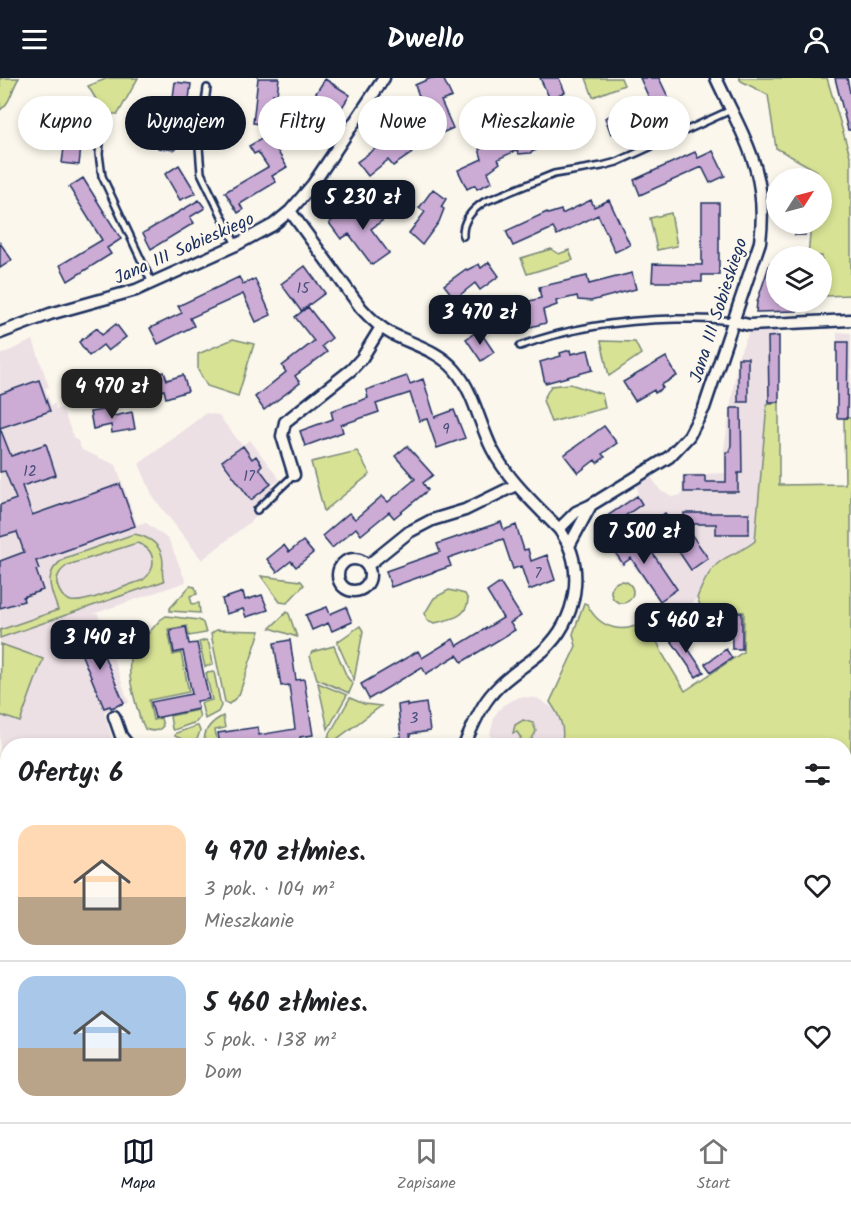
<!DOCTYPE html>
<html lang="pl">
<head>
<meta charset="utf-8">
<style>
  body { margin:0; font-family:Kalam,sans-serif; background:#f2f2f2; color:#202124; height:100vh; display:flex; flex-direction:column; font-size:22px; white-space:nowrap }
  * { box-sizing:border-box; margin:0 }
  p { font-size:20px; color:#757577 }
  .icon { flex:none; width:33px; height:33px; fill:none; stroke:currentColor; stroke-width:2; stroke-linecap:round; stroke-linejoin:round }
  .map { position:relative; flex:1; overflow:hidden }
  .drawer { position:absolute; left:0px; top:660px; width:852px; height:384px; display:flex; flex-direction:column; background:#fff; border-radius:24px 24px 0 0; box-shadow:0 3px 9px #0003 }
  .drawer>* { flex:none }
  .top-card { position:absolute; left:18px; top:18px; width:816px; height:54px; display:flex; gap:12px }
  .needle { width:39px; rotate:54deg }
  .buttons { position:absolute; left:766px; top:90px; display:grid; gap:12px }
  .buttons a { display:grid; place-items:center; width:66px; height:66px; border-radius:50%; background:#fff; box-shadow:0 3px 9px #0003; font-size:30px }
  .price { position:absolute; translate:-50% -51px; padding:0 14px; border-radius:12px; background:#111827; color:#fff; font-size:20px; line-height:39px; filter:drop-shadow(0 2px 3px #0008) }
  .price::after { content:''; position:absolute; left:50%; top:36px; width:18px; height:14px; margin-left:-9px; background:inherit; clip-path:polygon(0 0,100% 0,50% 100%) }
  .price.active { background:#222; color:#fff }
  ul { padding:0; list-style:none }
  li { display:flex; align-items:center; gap:18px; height:150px; padding:0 18px }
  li+li { border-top:2px solid #e0e0e0 }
  li span { display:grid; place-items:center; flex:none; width:168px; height:120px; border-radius:18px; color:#555 }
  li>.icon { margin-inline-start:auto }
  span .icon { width:72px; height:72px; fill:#fffc; stroke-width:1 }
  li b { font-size:26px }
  h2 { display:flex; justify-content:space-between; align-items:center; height:72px; padding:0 18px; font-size:26px }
  .chip { padding:0 21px; border-radius:27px; background:#fff; box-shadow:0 3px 9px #0003; font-size:21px; line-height:54px }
  .chip.active { background:#111827; color:#fff }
  header { display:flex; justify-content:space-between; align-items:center; height:78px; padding:0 18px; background:#111827; color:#fff; font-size:27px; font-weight:600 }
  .tab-bar { display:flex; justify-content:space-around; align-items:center; height:84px; border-top:2px solid #e0e0e0; background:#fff; font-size:16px; color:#757577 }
  .tab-bar a { display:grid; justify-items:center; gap:3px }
  .tab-bar .active { color:#111827 }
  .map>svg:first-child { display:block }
  .built { fill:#ede0e5; fill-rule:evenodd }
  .green { fill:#d7e294; stroke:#798879; stroke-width:1.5; fill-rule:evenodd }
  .building { fill:#ccabd5; stroke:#1b2f5e; stroke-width:1.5 }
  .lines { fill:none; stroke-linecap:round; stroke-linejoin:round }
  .lane-casing { stroke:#1b2f5e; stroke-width:10 }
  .street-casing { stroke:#1b2f5e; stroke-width:15 }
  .secondary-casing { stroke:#1b2f5e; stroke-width:20 }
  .lane { stroke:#fbf7ec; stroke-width:5 }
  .street { stroke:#fbf7ec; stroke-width:10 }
  .secondary { stroke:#fbf7ec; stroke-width:15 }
  .tram { stroke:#1b2f5e; stroke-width:1.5 }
  .labels { text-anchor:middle; stroke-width:5; stroke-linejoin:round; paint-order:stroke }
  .number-label { font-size:15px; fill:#474e7c }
  .street-label { font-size:18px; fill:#1b2f5e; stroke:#fbf7ec }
</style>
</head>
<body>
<header><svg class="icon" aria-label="menu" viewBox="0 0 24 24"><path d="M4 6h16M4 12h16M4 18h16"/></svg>Dwello<svg class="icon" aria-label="person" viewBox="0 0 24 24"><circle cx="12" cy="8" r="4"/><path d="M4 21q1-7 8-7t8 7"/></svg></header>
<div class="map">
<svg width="851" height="1044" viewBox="0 0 851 1044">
  <rect width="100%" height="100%" fill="#fbf7ec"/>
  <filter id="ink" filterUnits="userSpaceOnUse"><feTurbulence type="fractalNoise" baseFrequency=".0167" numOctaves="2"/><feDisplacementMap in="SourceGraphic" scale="12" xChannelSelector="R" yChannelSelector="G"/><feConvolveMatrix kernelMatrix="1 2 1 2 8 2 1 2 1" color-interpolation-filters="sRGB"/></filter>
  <g filter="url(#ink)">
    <path class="built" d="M750 252 778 254 779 324 767 326 755 463 713 490 697 520 677 539 663 529 630 483 621 489 601 456 610 449 604 438 638 415 637 407 651 399 661 413 673 419 682 417V397L725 395 724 371 738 279Z
      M837 254 851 255V340H837Z
      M33 262 49 309 45 310 51 327 55 326 56 331 62 330 74 360 78 363 82 372 116 387 137 447 145 444 169 462 186 504 93 536H98L129 625 104 634 114 667 8 668 7 699 0 697V277Z
      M206 335 218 337 242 367 250 362 280 402 272 407 279 421 202 482 153 419 139 386Z
      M519 619 537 620 553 630 562 646 563 655 561 667 492 668 490 656 495 637 503 627ZM521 642H526L533 645 536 653 534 658 520 661 521 660 517 653Z"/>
    <path class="green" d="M0 0H19C12 10 11 25 0 32Z
      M108 0H138L118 36H105L88 8Z
      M586 0H621L624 7 593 19Z
      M739 0H827L851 81V217L825 218 822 210V178H808L811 146H822V100H817V93L776 70 768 17 741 3Z
      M671 135 677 168 657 172 650 140Z
      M551 171 559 176 569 172 573 182 527 196 521 180Z
      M233 261 254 266 238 318 207 308 198 292V276Z
      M601 263 635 264 641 276 609 298Z
      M570 306 602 316 605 330 551 344 543 322 551 308Z
      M779 324V407L845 406 844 340H851V1044H628L619 1037 844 1036V668L561 667C566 651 560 638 550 624L576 568 573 556 584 525 587 526C599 551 626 559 647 540L662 575 685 613 743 574 744 534 703 533 697 520C702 507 709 491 721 483 732 475 745 472 755 463L767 326Z
      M357 373 370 396 324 433 311 384Z
      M134 456C150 459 162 467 163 484 163 492 161 496 164 503L0 560V552L58 532C50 510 42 495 65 480ZM137 465C156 471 158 490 143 502 127 507 86 526 71 523 63 521 59 514 57 506 56 497 61 492 68 487Z
      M261 498 301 503 304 507 287 525 280 524Z
      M611 514a11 11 0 1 1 22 0a11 11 0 1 1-22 0Z
      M190 508 195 509 197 516 190 518 192 526 199 525 200 535 170 533V530Z
      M449 512 465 516 468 522C467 540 448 542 434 545L427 542 425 535 434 520Z
      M287 534 289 536 297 559 270 550Z
      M166 538 199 542 203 545 206 555 189 558 187 548 168 551 173 577 181 575 189 614 149 622 153 642 161 640 163 648C158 654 152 654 145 651L142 644H141C135 622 126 598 131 575L160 542Z
      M360 548 363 553 354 602 337 564Z
      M216 552 260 553 239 617 229 626 225 624 211 556Z
      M206 562 209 566 213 586 205 589 199 564Z
      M1 566 43 581 20 644 0 637Z
      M334 568 347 599 353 606 349 615 317 601 310 578 312 574Z
      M214 594 221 628 218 634 205 641 201 625 212 622 206 595Z
      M318 605 347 617 328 651Z
      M350 620 364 626 381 628 334 663 328 659Z
      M198 632 200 639 196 644 174 652 172 651 170 638Z
      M223 638 225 650 215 652 218 667H205C202 653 211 644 223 638Z
      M523 642 533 645 536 653 532 661 525 664 519 662 521 660 517 654 513 655 515 647Z
      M196 648H198L200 653 195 667 175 658 176 655Z
      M396 1037 400 1044H190L187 1037Z"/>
    <path class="building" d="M258 0H279L277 17 273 16 269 47 253 45Z
      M431 0H443L452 19 441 23 453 50 433 59 423 36 425 35 415 7Z
      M540 0H559L565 14 550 21Z
      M640 0H659L669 21 653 29 656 35 611 56 605 40 649 20Z
      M835 0H847L851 19V52H848Z
      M325 1 350 17 328 51 303 35Z
      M175 4 191 6 188 29H184L183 42 179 41 175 72 158 70 164 25 172 27Z
      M567 39 574 54 530 75 519 76 517 72 498 81 500 85 488 94 492 104 477 111 475 107 467 111 458 92 482 81 479 71 523 51 526 58Z
      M68 40 84 42 79 87 62 85Z
      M268 57 287 89 272 98 276 104 240 126 243 132 238 135 225 114 268 89 258 74 254 76 249 68Z
      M402 62 412 75 393 88 388 82 368 98 357 84 379 68 381 71 392 63 395 67Z
      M713 73 725 98 710 105 702 89 640 117 634 102 695 74 698 80Z
      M179 87 196 115 180 122 165 96Z
      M83 100 121 161 107 170 111 176 68 203 60 187 102 162 69 109Z
      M433 111 446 121 441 129 444 131 439 144 422 167 409 155 425 134 419 130Z
      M199 122 205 130 190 139 194 145 151 171 143 155Z
      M591 122 594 129 609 122 630 167 615 174 598 137 557 157 553 150 513 168 506 153 547 134 548 136 561 132 562 136Z
      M375 123 387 139 371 151 389 175 372 187 349 156 341 161 329 145 345 132 351 140Z
      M702 125H719V197H702V204H652L653 186 702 187Z
      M795 146H805V157H795Z
      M0 165 12 182 0 190Z
      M489 184 499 198 480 212 475 205 455 221 444 207 466 191 467 192 479 186 481 190Z
      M770 185 777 187V224H779V226L797 227V233L756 234 757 224Z
      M305 188 325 215 301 233 281 206Z
      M632 195 636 211 591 223 578 222 577 218 556 223 557 227 543 232 546 245 530 249 529 245 520 247 515 227 541 220 539 209 587 198 589 206Z
      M239 199 243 206 255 201 271 237 256 244 243 216 190 240 194 248 158 266 150 250 182 235 178 228Z
      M308 229 332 260 322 268 327 274 295 298 300 305 264 332 255 319 286 294 282 288 314 263 295 239Z
      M116 246 126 259 108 273 103 267 89 278 79 264 97 250 102 257Z
      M479 252 494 274 481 283 466 261Z
      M779 258V324H769L768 259Z
      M837 264H848L847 340H837Z
      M570 272 571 276 588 272 593 292 545 305 540 284 561 278 560 275Z
      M666 279 677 298 661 307 663 310 655 315 654 312 635 323 623 304Z
      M738 280H748V324H738Z
      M164 294 167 302 183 297 188 313 166 320 164 312 147 317 142 301Z
      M407 298 410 306 423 301 435 339 454 332 465 360 437 370 427 341 419 343 410 315 376 326 379 334 341 347 343 354 305 368 300 353 333 341 331 333 368 320 366 312Z
      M39 302 50 333 0 350V316Z
      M113 330 114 338 132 334 135 351 112 355 111 347 93 351 90 334Z
      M731 330H741L742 395H738V414H684V398H705V404H726V374H730L731 366Z
      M604 348 617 365 602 376 605 379 597 385 595 382 578 395 564 377Z
      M0 350 11 378 46 366 56 397 22 408 32 437 120 406 135 448 36 483 39 491 36 492 43 512 23 519 24 523 0 530V483L24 474 17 454 0 459V427L16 421 5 393 0 394Z
      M243 368 252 381 256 378 262 387 259 390 271 406 251 422 222 383Z
      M407 368 433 397 423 405 428 412 394 440 389 434 361 457 356 450 332 470 322 458 349 435 355 441 382 418 388 424 415 401 395 378Z
      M637 418 642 426 612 447 606 439Z
      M665 435 684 462V435H749V456H716V446H684L708 480 691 492 657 441Z
      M501 444 504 452 516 447 524 472 528 471 531 483 547 477 555 502 529 512 521 488 513 491 503 461 448 480 451 488 391 509 386 493 440 474 437 466Z
      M611 451 625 472 643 461 677 511 660 523 631 480 623 486 603 457Z
      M303 463 313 475 296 489 291 483 277 494 267 481 284 467 289 474Z
      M500 505 521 538 510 545 515 552 462 584 457 577 426 596 422 589 369 621 361 606 418 573 422 580 453 561 457 568 503 540 487 514Z
      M243 514 245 522 262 517 268 532 246 539 243 531 226 536 222 521Z
      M327 529 330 536 346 529 352 544 332 553 328 545 312 552 306 537Z
      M731 535H742V571H732Z
      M186 549 189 566 197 565 209 621 197 623 198 631 155 640 151 624 192 616 183 573 174 575 170 552Z
      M676 553 704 594 696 599 668 558Z
      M88 556 89 559 95 556 124 625 111 630 110 628 104 630 75 561Z
      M290 562 296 602 304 601 313 657 300 659 301 666 292 668H256V666L220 668 218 655 258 649 259 657 295 651 289 607 281 608 274 565Z
      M726 571 732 580 711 594 705 586Z
      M407 625V628L426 625 430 653 410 656 411 668H395L394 660 401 659 398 627Z"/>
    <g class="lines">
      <defs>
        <path id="lane" d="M207 10 199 69 201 95 236 167
          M101 54 99 76 102 98 152 205
          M463 158C462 143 472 132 484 124L554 96 602 88 617 84 731 32
          M520 268C571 249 622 242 676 241 695 241 713 240 732 243
          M257 432 294 397
          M0 929 8 943
          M59 1036 63 1044"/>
        <path id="street" d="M290 133 361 230C370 240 380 250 392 256 414 267 439 273 455 292 474 314 479 345 492 371 508 402 535 426 559 451 587 489 577 542 543 573 524 589 502 601 487 622 477 636 471 652 464 668
          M732 243 749 247 851 242
          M0 255 50 236 136 212 236 167 273 147 290 133 313 106 384 0
          M294 397 282 358 285 344 351 292 362 280 381 249
          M559 451 576 434 591 427 669 379 689 358 704 330 760 164C769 94 744 61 716 0
          M569 468 591 427
          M338 497a16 16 0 1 1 32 0a16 16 0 1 1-32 0Z
          M367 488 409 454 432 442 465 432 516 407
          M114 638 121 658 129 668
          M513 1044 527 1036"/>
        <path id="secondary" d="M0 752 8 755
          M584 1036 593 1044"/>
      </defs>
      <use href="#lane" class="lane-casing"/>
      <use href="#street" class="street-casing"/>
      <use href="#secondary" class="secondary-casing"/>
      <use href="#lane" class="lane"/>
      <use href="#street" class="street"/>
      <use href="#secondary" class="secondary"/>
      <path class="tram" d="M0 764 8 766
        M556 1036 565 1044"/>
    </g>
  </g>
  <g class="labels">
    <g class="number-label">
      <text x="303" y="215">15</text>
      <text x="446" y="356">9</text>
      <text x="30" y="398">12</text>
      <text x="249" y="403">17</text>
      <text x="538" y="500">7</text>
      <text x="414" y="645">3</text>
    </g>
    <g class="street-label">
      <text transform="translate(184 170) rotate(-24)" y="6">Jana III Sobieskiego</text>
      <text transform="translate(718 232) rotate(-72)" y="6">Jana III Sobieskiego</text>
    </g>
  </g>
</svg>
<div class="buttons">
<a><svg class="needle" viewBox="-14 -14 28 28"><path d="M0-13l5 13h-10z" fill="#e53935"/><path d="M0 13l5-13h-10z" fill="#757577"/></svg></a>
<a><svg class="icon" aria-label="layers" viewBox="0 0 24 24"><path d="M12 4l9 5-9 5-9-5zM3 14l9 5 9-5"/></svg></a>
</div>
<b class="price" style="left:363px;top:153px">5 230 zł</b>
<b class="price" style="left:480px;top:268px">3 470 zł</b>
<b class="price active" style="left:112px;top:342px">4 970 zł</b>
<b class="price" style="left:644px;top:487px">7 500 zł</b>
<b class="price" style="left:686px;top:576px">5 460 zł</b>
<b class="price" style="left:100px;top:593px">3 140 zł</b>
<div class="top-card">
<a class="chip">Kupno</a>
<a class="chip active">Wynajem</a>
<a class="chip">Filtry</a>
<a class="chip">Nowe</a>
<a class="chip">Mieszkanie</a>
<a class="chip">Dom</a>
</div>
<section class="drawer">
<h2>Oferty: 6<svg class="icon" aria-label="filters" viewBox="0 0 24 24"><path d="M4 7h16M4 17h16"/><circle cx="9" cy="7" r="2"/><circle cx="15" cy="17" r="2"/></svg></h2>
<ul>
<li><span style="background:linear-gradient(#ffd9b3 60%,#b9a48a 0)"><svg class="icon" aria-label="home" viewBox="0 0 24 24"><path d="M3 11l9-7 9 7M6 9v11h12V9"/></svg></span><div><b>4 970 zł/mies.</b><p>3 pok. · 104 m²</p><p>Mieszkanie</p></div><svg class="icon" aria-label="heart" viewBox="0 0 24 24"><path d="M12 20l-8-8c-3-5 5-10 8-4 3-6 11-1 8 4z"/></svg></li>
<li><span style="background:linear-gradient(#a9c7e8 60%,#b9a48a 0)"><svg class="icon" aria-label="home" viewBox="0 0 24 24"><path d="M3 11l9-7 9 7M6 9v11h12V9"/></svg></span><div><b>5 460 zł/mies.</b><p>5 pok. · 138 m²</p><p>Dom</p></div><svg class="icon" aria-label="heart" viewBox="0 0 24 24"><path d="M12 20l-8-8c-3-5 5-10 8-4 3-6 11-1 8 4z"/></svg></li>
</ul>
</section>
</div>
<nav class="tab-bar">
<a class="active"><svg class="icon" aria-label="map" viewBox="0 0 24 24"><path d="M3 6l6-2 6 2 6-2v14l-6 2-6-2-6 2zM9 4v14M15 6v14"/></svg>Mapa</a>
<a><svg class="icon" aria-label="saved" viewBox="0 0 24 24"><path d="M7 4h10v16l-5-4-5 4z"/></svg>Zapisane</a>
<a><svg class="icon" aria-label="home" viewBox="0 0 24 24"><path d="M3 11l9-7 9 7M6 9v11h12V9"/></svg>Start</a>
</nav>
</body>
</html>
